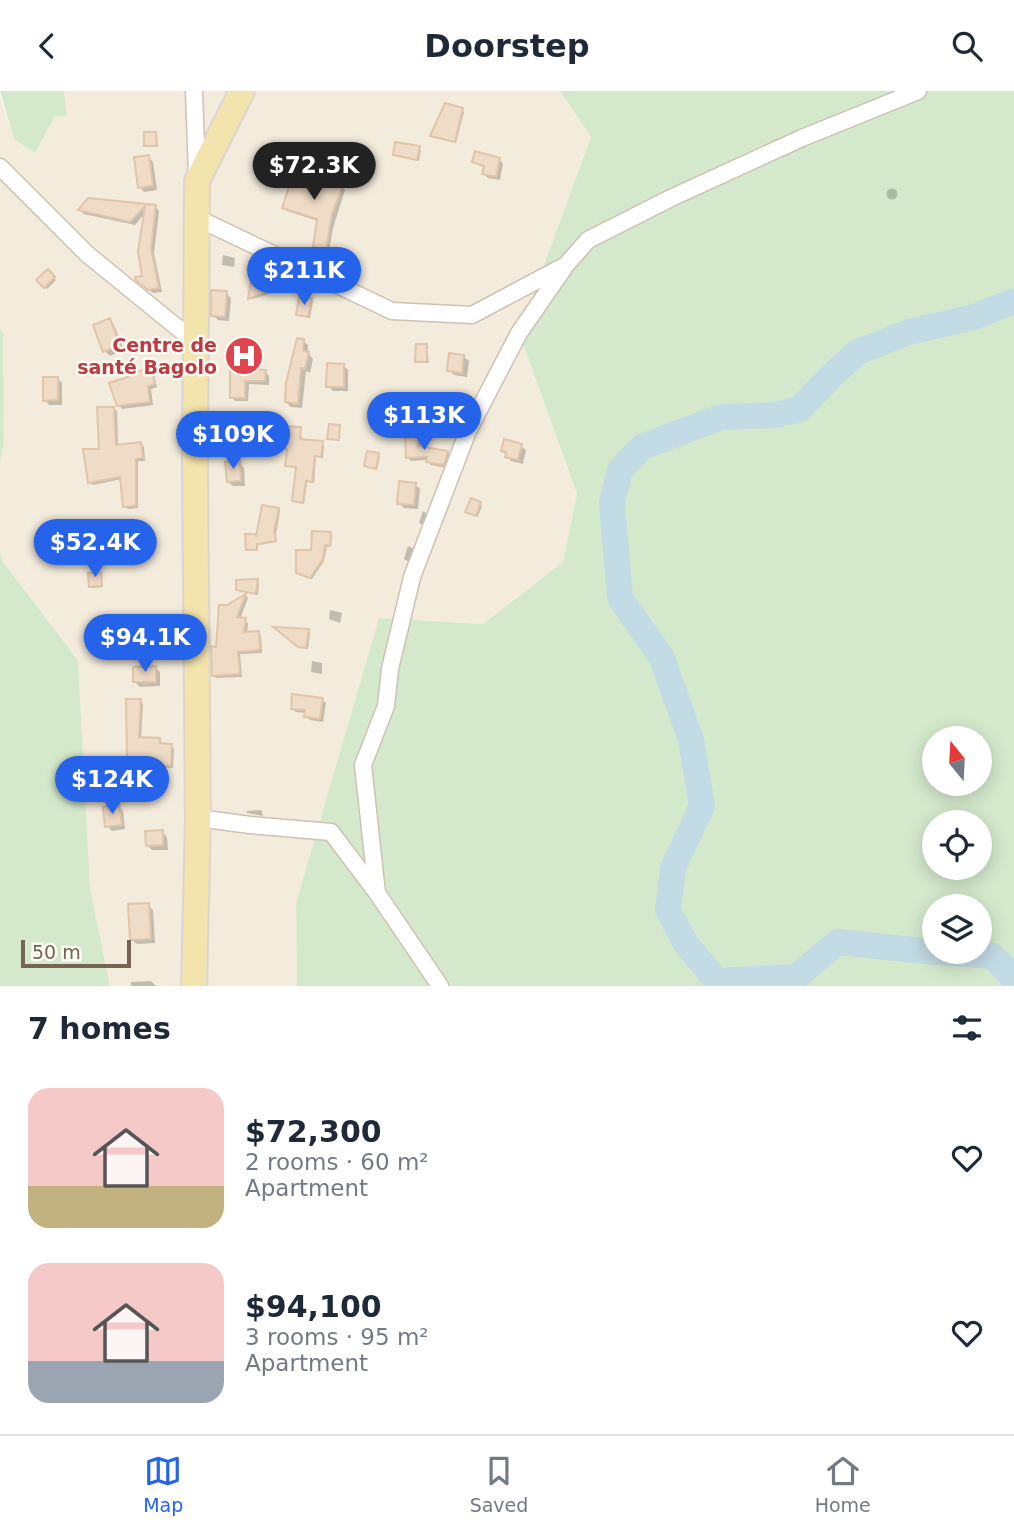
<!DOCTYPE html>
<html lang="en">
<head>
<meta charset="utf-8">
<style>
  body { margin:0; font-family:"DejaVu Sans",sans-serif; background:#f2f2f3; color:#1f2937; height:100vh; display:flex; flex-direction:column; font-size:26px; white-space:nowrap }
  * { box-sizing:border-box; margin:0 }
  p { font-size:23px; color:#747a83 }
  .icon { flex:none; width:38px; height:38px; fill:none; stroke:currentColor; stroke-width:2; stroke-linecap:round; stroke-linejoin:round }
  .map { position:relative; height:895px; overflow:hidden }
  .side { display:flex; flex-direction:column; background:#fff; flex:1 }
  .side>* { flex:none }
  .needle { width:46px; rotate:342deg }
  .tools { position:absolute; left:922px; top:635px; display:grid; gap:14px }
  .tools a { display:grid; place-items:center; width:70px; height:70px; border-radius:50%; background:#fff; box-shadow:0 4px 18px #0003; font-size:35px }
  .scale { position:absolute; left:21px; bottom:18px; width:110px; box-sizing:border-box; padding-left:7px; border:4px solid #766351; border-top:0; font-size:19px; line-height:24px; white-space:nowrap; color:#766351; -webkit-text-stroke:5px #fefbf4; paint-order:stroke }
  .price { position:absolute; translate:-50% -60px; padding:0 16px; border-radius:24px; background:#2563eb; color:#fff; font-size:23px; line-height:46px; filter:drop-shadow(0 2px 4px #0008) }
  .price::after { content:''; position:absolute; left:50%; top:42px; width:21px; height:16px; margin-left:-10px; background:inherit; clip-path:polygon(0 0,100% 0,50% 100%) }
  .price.selected { background:#222; color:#fff }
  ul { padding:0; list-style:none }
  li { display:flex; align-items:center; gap:21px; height:175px; padding:0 28px }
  li span { display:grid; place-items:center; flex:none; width:196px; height:140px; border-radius:21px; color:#555 }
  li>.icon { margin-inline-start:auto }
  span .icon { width:84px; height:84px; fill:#fffc; stroke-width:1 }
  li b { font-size:30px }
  h2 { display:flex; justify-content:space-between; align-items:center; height:84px; padding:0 28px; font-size:30px }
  header { display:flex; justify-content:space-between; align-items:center; height:91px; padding:0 28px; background:#fff; font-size:32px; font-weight:600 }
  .dock { display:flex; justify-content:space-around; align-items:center; height:98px; border-top:2px solid #e0e1e3; background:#fff; font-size:19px; color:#747a83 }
  .dock a { display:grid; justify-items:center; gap:4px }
  .dock .selected { color:#2563eb }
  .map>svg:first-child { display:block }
  .residential { fill:#f3ebdc }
  .green { fill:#d4e9cc; fill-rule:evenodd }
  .shadow { fill:#0003 }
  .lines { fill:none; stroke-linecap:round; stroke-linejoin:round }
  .river { stroke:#c3dbe4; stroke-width:26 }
  .building { fill:#efdcc7; stroke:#e0c5a9; stroke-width:2 }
  .minor-casing { stroke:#cdc2b3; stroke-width:19 }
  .primary-casing { stroke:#dbd6d2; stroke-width:28 }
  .minor { stroke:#fff; stroke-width:16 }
  .primary { stroke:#f3e3ad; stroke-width:24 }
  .labels { text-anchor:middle; stroke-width:5; stroke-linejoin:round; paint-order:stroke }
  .health-label { font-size:19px; font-weight:bold; fill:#be3a42; stroke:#fefbf4; text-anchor:end }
</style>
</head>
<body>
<header><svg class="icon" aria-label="back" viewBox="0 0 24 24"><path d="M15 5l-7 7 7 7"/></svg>Doorstep<svg class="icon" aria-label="search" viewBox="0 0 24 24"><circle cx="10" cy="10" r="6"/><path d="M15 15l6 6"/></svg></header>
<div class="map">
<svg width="1014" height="895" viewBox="0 0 1014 895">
  <rect width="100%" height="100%" fill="#fbf8ed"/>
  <path class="residential" d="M64 0H560L591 46 519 242 577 404 563 471 483 533 379 527 296 812 297 895H110L90 797 78 569 3 471 0 462V372L4 350 3 243 0 238V6L14 48 54 26 67 24Z"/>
  <path class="green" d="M0 0H64L67 25 54 26 35 62 14 48Z
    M560 0H1014V895H297L296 812 379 527 483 533 563 471 577 403 519 242 591 46ZM934 648H980V693H934ZM934 732H980V777H934ZM934 816H980V861H934Z
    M0 238 3 242 4 351 0 372Z
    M0 462 3 471 78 569 90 797 110 895H0Z"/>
  <path class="shadow" d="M462 19 464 21 456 52 432 44Z
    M419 57 421 59 419 70 395 63Z
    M148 66 153 71 157 99 144 101 140 96Z
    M499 68 503 73 500 89 488 87 484 83 485 77 474 70Z
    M342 95 345 99 333 137 329 160 318 159 314 155 318 130 287 120 284 116Z
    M886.5 103a5.5 5.5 0 1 1 11 0a5.5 5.5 0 1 1-11 0Z
    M89 109 156 116 159 120 154 162 162 201 153 202 142 193 144 186 145 122 135 134 84 123 80 119Z
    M223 164 235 167 234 176 222 174Z
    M47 180 56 189 47 198 38 189Z
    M272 188 278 200 252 208 250 207Z
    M226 202 231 207 229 230 218 229 213 224Z
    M311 209 313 210 310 227 300 225 298 223Z
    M109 229 114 234 124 259 110 265 105 260Z
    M303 250 308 254V262L313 268 310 282 306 280 302 317 291 316 286 311Z
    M427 255 429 272H419L417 270Z
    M464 266 469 270 467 286 454 284 449 279Z
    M343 274 348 279V300H333L328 295Z
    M151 279 154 283 157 296 151 298 153 314 122 318 119 314Z
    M232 281H265L269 285V294L249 293 248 310H235L232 306Z
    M57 287 62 292V314H49L45 309Z
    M114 318 117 320 118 355 141 353 144 356 145 370H138V417L128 418 125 415 122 388 93 394 90 391Z
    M300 338 302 350 324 354 323 367 316 366 314 392 307 391 304 413 294 410 297 377 287 374 288 359 272 358Z
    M417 348 421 352V357L448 362 451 365 447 377 431 374 426 369 411 370 407 366Z
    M521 355 526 359 523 373 511 370 503 360Z
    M378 364 380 366 377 379 366 375Z
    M239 372 244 377 245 395H233L228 391Z
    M415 393 420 398 418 418 404 417 399 412Z
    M480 413 482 415 478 425 469 422Z
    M278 418 280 420 276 443 277 451 258 454V460H249L247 458 256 444 258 447Z
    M423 420 427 423 423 434 419 432Z
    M330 443 332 445 331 456 327 455 324 470 312 488 300 484 297 482 312 461Z
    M91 444 96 449 97 466 74 468 69 463Z
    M408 455 414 458 409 471 404 468Z
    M100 483 103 496 92 497 90 495Z
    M257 490 259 492 258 504 238 499Z
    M246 505 248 507 240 528 248 532 247 543 259 542 261 545 262 562 240 563 242 586 216 587 213 584 217 558 228 516Z
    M330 519 342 522 340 532 329 528Z
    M132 533 137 538 138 558H125L120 554Z
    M278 538 308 540 310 542 308 558 302 557Z
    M312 570 322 572V583L311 581Z
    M155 576 160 581V595L140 596 135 591Z
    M322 609 326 612 323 631 310 629 306 626 307 622 296 621 292 618Z
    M140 610 143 613 141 648H159L162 654 172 655 174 658 173 677 155 676 156 688H146L143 685V672L131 671 128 668Z
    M118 715 123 720 125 738 112 740 107 735Z
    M261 719 263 725 247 722V720Z
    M162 741 167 746 168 759H152L147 754Z
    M148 814 153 819 155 852 137 853 132 849Z
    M151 890 156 895H131V891Z"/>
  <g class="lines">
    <path class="river" d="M934 861 838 851 796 886 717 890 686 853 668 819 673 777 702 715 691 649 662 567 620 507 612 412 620 379 642 356 721 326 775 324 800 318 830 286 858 261 909 241 974 226 1014 210
      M938 861 992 865 1014 887"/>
  </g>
  <path class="building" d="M445 12 463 17 455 51 430 45Z
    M144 41H156L157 55H144Z
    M395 51 420 55 417 69 393 64Z
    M475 60 500 67 496 86 482 83 484 75 472 71Z
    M149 64 153 95 138 97 134 66Z
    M295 77 343 94 332 123 326 158 313 156 317 128 282 117Z
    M88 107 156 114 151 157 159 197 148 199 136 189 135 186 142 185 138 160 145 115 130 131 78 119Z
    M48 178 55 186 44 197 36 189Z
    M252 183 273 186 277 198 248 208Z
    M211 199 227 200 225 226 211 225Z
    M299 206 312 207 308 226 296 224Z
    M110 227 120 255 103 261 93 234Z
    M297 247 304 248 303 260 309 261 305 278 301 277 298 313 285 311 286 292Z
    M416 253H427V271H415Z
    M449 262 464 264 462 282 447 280Z
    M327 272 344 273V296H326Z
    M151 277 155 293 148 295 150 311 117 315 109 292 131 285V282Z
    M238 278 266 279 265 290H245V307H230V279Z
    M43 286H58V309L43 310Z
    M97 316H114L116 354 141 351 143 367 136 368V415L123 416 120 386 88 392 83 358H99Z
    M329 333 340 334 339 349 327 348Z
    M272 335 301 336 300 348 323 350 321 366 315 365 312 391 306 390 303 412 292 410 296 376 285 375 287 358H271Z
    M418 346V355L448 360 444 374 426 371 427 366 406 367 405 347Z
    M504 348 522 353 518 369 505 366 506 361 501 360Z
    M367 360 379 362 376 378 364 375Z
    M240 370 241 390 227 391 225 371Z
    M399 390 416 392 414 414 397 413Z
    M471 407 481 411 476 425 465 421Z
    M262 414 279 417 274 440 276 450 257 453V459H246L245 443H256V446Z
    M312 440 331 441 330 455 325 454 323 468 310 487 296 482V459H311Z
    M92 442 93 462 68 464 66 444Z
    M101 481 102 495 89 496 88 482Z
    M258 488 256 503 236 499V489Z
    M246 503 237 526 246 527 244 541 259 540 260 559 238 561 240 583 212 585 211 555 216 556 219 514H227Z
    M133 531 134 553 118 554 117 532Z
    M273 536 309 538 306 557 298 556Z
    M156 575V591H133V576Z
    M292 603 323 607 320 628 304 626 305 619 291 618Z
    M126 608H141L139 646 160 647V652L172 653 171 675 154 674V686H141V670L127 669Z
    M119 713 122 734 105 736 103 716Z
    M163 739V754L146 755 145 740Z
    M149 812 151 848 130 849 128 813Z"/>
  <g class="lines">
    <defs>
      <path id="minor" d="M194 0 197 84
        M0 76 87 163 195 251
        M195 126 392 220 472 224 566 174 588 149 671 107 802 47 918 0
        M198 727 250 734 331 741 377 802 440 895
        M377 802 363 674 386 615 390 578 412 486 468 340 519 242 564 177"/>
      <path id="primary" d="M194 895 198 727 195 374 197 90 242 0"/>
    </defs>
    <use href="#minor" class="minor-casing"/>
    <use href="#primary" class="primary-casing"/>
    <use href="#minor" class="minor"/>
    <use href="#primary" class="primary"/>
  </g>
  <defs>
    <symbol id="hospital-disc" viewBox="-11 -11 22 22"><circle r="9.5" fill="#e0444e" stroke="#fefbf4"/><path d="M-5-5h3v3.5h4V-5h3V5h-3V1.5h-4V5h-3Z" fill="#fff"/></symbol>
  </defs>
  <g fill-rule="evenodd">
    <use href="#hospital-disc" x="222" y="243" width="44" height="44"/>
  </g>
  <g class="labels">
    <g class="health-label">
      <text x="217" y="261">Centre de<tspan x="217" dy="22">santé Bagolo</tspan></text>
    </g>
  </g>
</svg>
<div class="tools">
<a><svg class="needle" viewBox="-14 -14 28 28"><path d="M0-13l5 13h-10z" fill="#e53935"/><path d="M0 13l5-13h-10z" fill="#747a83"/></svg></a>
<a><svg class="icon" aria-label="locate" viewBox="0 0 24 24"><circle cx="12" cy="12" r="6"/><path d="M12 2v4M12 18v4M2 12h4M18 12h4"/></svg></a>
<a><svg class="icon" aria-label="layers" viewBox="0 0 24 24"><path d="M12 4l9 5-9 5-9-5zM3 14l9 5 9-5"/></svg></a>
</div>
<div class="scale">50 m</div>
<b class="price selected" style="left:314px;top:111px">$72.3K</b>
<b class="price" style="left:304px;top:216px">$211K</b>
<b class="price" style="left:424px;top:361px">$113K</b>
<b class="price" style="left:233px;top:380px">$109K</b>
<b class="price" style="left:95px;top:488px">$52.4K</b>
<b class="price" style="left:145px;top:583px">$94.1K</b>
<b class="price" style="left:112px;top:725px">$124K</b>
</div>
<section class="side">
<h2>7 homes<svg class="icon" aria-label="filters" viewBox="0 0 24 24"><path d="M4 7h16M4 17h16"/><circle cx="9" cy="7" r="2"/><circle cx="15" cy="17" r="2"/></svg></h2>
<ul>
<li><span style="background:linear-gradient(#f6c9c9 70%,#c2b280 0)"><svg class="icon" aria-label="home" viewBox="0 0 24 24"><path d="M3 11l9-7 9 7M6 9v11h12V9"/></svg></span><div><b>$72,300</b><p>2 rooms · 60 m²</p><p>Apartment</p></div><svg class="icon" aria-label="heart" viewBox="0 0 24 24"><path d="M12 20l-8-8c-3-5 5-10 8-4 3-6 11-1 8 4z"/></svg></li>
<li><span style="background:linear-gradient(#f6c9c9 70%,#9aa5b1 0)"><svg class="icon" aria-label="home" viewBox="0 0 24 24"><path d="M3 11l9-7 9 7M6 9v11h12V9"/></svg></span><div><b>$94,100</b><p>3 rooms · 95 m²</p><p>Apartment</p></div><svg class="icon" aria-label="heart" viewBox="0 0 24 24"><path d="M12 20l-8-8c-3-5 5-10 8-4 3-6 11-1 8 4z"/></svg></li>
</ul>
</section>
<nav class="dock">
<a class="selected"><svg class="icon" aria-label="map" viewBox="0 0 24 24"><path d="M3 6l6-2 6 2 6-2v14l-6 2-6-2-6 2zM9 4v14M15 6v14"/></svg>Map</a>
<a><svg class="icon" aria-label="saved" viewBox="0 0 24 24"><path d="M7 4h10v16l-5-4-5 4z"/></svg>Saved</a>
<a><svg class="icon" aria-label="home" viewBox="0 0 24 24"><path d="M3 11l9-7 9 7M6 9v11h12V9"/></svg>Home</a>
</nav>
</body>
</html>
